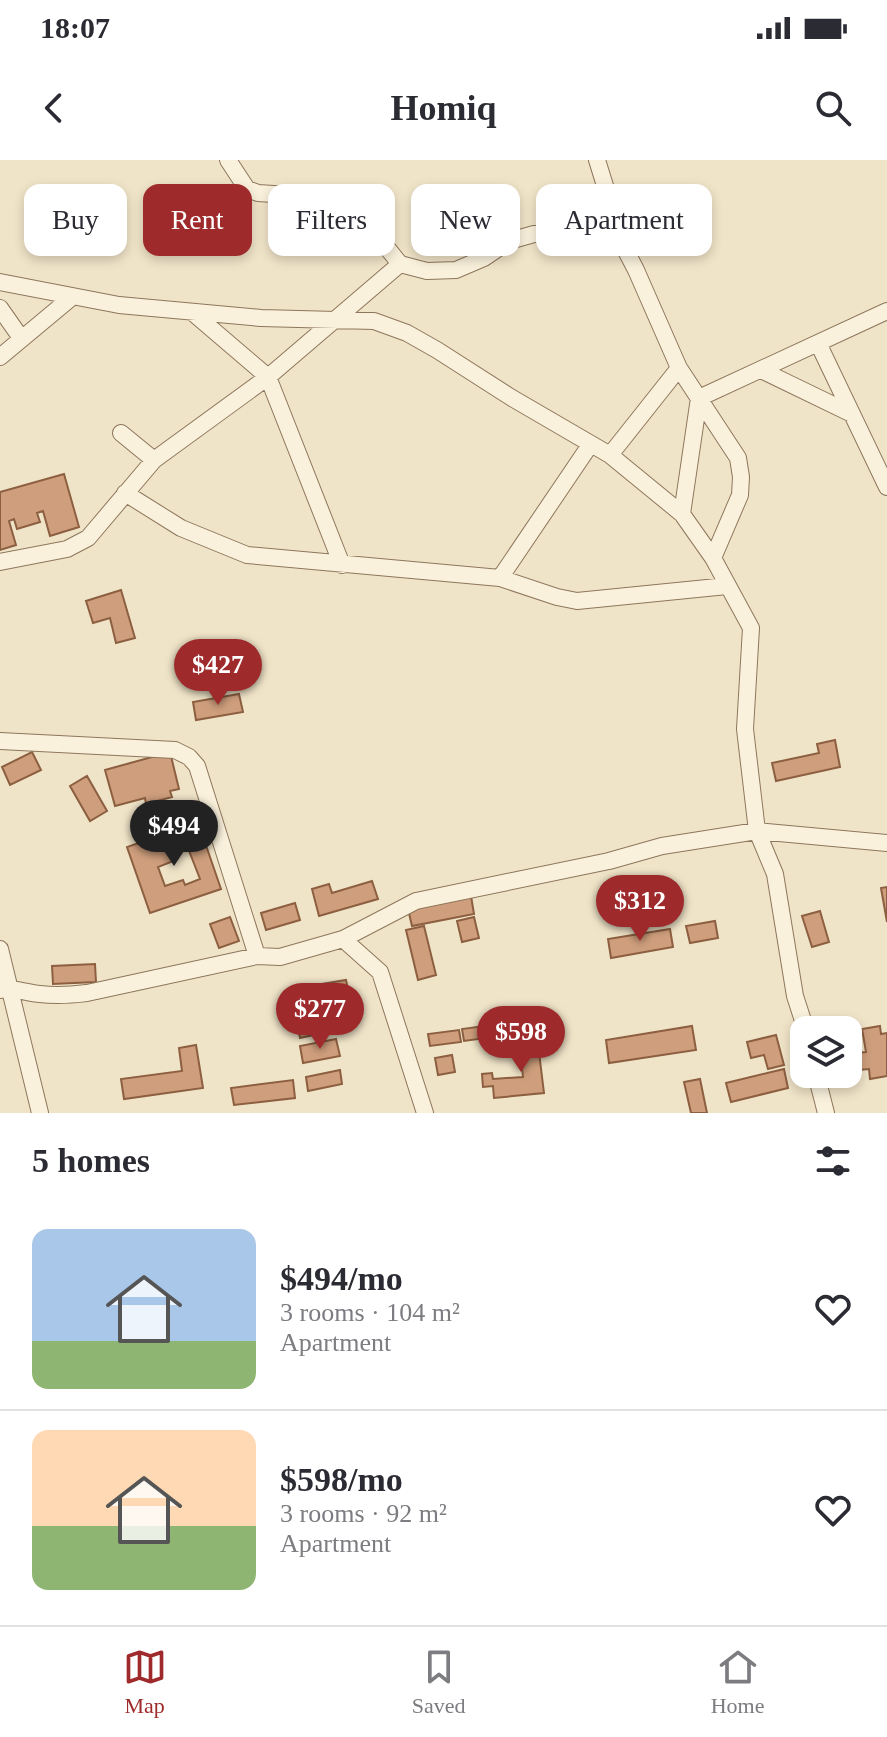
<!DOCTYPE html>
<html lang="en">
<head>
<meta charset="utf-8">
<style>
  body { margin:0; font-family:Georgia,serif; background:#f2f2f3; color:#2b2b33; height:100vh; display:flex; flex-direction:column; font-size:30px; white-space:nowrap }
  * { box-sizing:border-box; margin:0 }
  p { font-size:26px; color:#7c7c81 }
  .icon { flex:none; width:44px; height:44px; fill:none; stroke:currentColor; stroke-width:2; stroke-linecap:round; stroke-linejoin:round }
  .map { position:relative; height:953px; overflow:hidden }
  .panel { display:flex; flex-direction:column; background:#fff; flex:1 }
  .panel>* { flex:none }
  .top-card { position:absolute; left:24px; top:24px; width:840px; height:72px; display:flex; gap:16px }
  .tools { position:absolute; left:790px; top:856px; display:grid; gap:16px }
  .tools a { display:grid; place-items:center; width:72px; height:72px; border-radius:16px; background:#fff; box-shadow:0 4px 12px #0003; font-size:40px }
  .price { position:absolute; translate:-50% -68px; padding:0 18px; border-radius:28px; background:#9e2a2b; color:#fff; font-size:26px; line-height:52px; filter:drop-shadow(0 2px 4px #0008) }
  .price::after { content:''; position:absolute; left:50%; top:48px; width:24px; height:18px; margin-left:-12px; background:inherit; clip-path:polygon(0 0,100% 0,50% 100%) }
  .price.on { background:#222; color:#fff }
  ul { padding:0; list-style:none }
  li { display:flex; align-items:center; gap:24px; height:200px; padding:0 32px }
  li+li { border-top:2px solid #e1e1e2 }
  li span { display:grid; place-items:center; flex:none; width:224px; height:160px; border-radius:16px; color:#555 }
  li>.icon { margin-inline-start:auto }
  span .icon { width:96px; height:96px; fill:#fffc; stroke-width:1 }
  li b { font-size:34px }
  h2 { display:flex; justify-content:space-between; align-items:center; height:96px; padding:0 32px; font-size:34px }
  .tag { padding:0 28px; border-radius:16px; background:#fff; box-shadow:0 4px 12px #0003; font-size:28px; line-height:72px }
  .tag.on { background:#9e2a2b; color:#fff }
  .status { display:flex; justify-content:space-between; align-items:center; height:56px; padding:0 40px; background:#fff; direction:ltr }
  .status svg { height:22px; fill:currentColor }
  header { display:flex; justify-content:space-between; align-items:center; height:104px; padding:0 32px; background:#fff; font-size:36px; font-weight:700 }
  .tab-bar { display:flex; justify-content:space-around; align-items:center; height:112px; border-top:2px solid #e1e1e2; background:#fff; font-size:22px; color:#7c7c81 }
  .tab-bar a { display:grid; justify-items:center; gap:4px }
  .tab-bar .on { color:#9e2a2b }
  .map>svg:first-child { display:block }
  .building { fill:#cf9f7d; stroke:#8d5f41; stroke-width:2; fill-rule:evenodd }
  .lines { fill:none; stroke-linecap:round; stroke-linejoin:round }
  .street-casing { stroke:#8d765c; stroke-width:18 }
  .street { stroke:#faf1dc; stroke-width:16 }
</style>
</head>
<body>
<div class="status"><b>18:07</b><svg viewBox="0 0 49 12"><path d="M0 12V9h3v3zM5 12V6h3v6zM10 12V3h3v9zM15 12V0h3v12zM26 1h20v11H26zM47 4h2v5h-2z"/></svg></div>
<header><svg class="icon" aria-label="back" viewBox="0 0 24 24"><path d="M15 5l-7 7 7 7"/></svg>Homiq<svg class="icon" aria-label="search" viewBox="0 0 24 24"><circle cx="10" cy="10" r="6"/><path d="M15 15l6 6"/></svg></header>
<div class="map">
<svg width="887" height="953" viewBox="0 0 887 953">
  <rect width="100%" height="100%" fill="#f0e4c8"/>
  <path class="building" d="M64 314 79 367 50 376 43 351 37 353 40 362 17 369 14 359 9 361 16 385 0 390V332Z
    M121 430 135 478 116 483 110 458 93 463 86 441Z
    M239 534 243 552 196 560 193 542Z
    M835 580 840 607 776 621 772 603 819 593 817 584Z
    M32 592 41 610 10 625 2 607Z
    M170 592 179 629 170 631 172 637 146 644 145 638 115 646 105 610Z
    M87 616 107 651 90 661 70 626Z
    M198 662 221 729 150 753 127 687ZM186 683 200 719 185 725 183 720 165 726 158 707 176 700 171 688Z
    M372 721 378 739 319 756 312 729 329 724 332 733Z
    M887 727V762L881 728Z
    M471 736 474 754 412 766 408 749Z
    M295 743 300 760 266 770 261 753Z
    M820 751 829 782 812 787 802 756Z
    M230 757 239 781 219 788 210 764Z
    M474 757 479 778 462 782 457 761Z
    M715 761 718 778 690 783 686 766Z
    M424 766 436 815 418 820 406 770Z
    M670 769 673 787 611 798 608 779Z
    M95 804 96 822 53 824 52 806Z
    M346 820 349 835 312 842 318 874 300 878 291 829Z
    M484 866 486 878 464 881 462 869Z
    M692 866 696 890 609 903 606 880Z
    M880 866 881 874 887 873V916L870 919 869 909 859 910 856 893 866 892 862 869Z
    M459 870 461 882 430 886 428 874Z
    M776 875 784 905 768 909 764 895 751 898 747 882Z
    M537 876 544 933 494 938 493 926 483 927 482 914 492 913 493 919 523 917 519 878Z
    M336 879 340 896 303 903 300 886Z
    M196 885 203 928 124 939 121 919 182 911 179 888Z
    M452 895 455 912 438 915 435 898Z
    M784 909 788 928 731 942 726 923Z
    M340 910 342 924 308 931 306 917Z
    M700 919 707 953H691L684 922Z
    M293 920 295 938 234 945 231 928Z"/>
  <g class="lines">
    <defs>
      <path id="street" d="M228 0 247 29 258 33 303 36 325 41 376 74 400 104 427 111 456 110 484 98 509 81 534 74 572 73 624 87
        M597 0 624 87 636 110 679 208 738 298 741 317 740 335 713 398
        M0 122 119 145 261 158 374 161 407 173 437 190 512 238 610 295 682 354 713 398 751 468 745 569 757 671 775 714 795 836 806 870
        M0 148 21 178
        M192 152 268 217 342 405
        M818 183 887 327
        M0 197 72 137
        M761 210 852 254
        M121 273 154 300
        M610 295 679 208
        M125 333 181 368 247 395 500 418 557 437 577 441 727 426
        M682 354 699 238 887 151
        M0 402 67 389 88 378 154 300 268 217 400 104
        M500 418 590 285
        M0 581 175 590 189 597 197 606 257 796 280 797 343 779 416 741 609 701 662 686 757 671 887 683
        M343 779 380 812 425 953
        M0 789 40 953
        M0 830C14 827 26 833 40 834 56 836 71 835 87 833L257 796
        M816 914 826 953"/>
    </defs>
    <use href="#street" class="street-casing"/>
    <use href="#street" class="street"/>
  </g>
</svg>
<div class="tools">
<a><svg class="icon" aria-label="layers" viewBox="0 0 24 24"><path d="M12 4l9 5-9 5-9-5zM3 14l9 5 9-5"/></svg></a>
</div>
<b class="price" style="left:218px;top:547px">$427</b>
<b class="price on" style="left:174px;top:708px">$494</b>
<b class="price" style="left:640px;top:783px">$312</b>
<b class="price" style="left:320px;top:891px">$277</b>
<b class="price" style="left:521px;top:914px">$598</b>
<div class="top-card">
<a class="tag">Buy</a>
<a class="tag on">Rent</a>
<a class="tag">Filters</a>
<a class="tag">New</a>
<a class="tag">Apartment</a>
</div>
</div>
<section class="panel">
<h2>5 homes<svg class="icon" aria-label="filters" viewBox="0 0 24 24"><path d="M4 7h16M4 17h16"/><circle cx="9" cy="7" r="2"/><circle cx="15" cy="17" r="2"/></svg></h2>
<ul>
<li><span style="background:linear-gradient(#a9c7e8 70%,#8fb573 0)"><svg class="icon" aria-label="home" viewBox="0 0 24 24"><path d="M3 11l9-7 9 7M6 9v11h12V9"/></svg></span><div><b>$494/mo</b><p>3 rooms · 104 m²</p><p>Apartment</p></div><svg class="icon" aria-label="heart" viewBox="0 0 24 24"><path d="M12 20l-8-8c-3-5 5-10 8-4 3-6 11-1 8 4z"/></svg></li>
<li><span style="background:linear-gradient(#ffd9b3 60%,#8fb573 0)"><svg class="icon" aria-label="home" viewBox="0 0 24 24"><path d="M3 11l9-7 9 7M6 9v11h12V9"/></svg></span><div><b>$598/mo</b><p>3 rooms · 92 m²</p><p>Apartment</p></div><svg class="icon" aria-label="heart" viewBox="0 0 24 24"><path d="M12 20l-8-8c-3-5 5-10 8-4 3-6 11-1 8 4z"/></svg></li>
</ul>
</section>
<nav class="tab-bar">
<a class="on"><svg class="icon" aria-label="map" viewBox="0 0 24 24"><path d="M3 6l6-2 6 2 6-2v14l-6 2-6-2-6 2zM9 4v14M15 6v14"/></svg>Map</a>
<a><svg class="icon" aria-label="saved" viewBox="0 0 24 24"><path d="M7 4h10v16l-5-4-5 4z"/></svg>Saved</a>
<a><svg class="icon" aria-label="home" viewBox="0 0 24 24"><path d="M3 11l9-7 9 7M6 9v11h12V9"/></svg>Home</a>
</nav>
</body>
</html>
